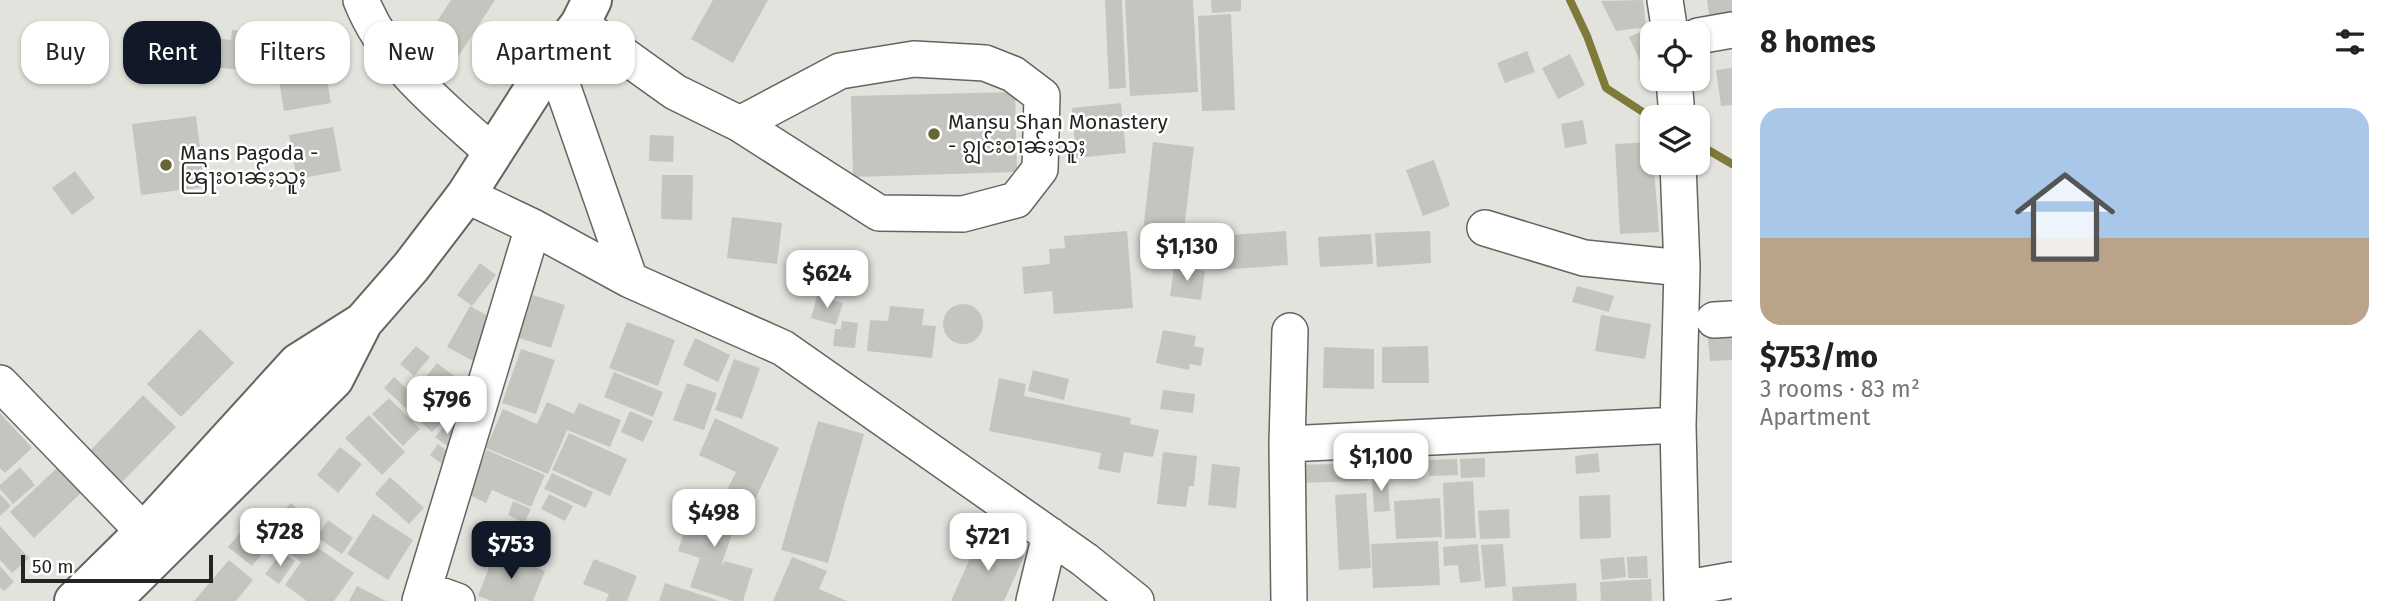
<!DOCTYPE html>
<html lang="en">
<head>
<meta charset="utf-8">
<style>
  body { margin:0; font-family:"Fira Sans","Noto Sans Myanmar",sans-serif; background:#f2f2f2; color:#222; height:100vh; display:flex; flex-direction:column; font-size:26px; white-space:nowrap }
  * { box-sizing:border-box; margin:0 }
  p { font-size:23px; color:#767676 }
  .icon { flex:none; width:38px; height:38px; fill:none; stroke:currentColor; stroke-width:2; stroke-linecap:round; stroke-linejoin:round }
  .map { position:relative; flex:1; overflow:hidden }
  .panel { display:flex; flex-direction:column; background:#fff; width:665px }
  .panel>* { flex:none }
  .guide { position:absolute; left:21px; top:21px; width:665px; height:63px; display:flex; gap:14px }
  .fabs { position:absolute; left:1640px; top:21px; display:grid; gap:14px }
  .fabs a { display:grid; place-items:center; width:70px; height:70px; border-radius:14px; background:#fff; box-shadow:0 2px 5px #0004; font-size:35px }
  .scale { position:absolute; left:21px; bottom:18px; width:192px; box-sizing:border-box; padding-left:7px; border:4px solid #242422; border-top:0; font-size:19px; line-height:24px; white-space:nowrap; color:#242422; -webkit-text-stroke:5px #fff; paint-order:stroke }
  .price { position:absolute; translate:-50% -60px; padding:0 16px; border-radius:14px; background:#fff; color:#222; font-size:23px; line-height:46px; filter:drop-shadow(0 2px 4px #0008) }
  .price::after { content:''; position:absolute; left:50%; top:42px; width:21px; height:16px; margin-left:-10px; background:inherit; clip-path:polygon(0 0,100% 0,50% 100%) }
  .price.active { background:#111827; color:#fff }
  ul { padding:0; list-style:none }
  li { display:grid; align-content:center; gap:14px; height:371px; padding:0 28px }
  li+li { border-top:2px solid #e0e0e0 }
  li span { display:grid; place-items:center; height:217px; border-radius:21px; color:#555 }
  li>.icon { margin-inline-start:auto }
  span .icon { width:126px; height:126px; fill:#fffc; stroke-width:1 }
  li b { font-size:30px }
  h2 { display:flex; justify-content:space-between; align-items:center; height:84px; padding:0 28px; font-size:30px }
  .chip { padding:0 24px; border-radius:21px; background:#fff; box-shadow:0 2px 5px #0004; font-size:24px; line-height:63px }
  .chip.active { background:#111827; color:#fff }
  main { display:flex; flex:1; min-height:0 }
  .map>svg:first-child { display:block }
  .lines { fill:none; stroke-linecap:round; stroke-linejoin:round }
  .stream { stroke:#7f7a39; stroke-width:8 }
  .building { fill:#c5c5c0 }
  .minor-casing { stroke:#656560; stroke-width:38 }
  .major-casing { stroke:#656560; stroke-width:42 }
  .minor { stroke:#fff; stroke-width:35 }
  .major { stroke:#fff; stroke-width:38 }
  .poi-dot { fill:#696532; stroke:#fff; stroke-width:2.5 }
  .labels { text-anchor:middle; stroke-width:5; stroke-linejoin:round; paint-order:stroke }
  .poi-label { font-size:21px; fill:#242422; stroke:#fff; text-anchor:start }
</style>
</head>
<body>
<main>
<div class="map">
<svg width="1732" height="601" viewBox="0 0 1732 601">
  <rect width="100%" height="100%" fill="#e3e3de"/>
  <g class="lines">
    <path class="stream" d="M1570 0 1587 36 1606 88 1652 118
      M1698 144 1732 164"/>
  </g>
  <path class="building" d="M451 0H495L446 75 415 55Z
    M713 0H768L733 63 691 39Z
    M1105 0H1122L1126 88 1109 89Z
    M1125 0H1193L1198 92 1130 96Z
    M1211 0H1241V11L1212 13Z
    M1643 0 1646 27 1616 31 1601 1Z
    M1707 0H1732V13L1709 15Z
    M1231 14 1235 110 1202 111 1198 16Z
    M1649 28 1652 36V64L1643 68 1629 37Z
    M232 30 259 33 258 43 268 44 265 72 212 67 215 38 231 40Z
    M321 30 325 59 278 64 275 37Z
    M183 38 210 39 209 58 182 57Z
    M1527 51 1535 72 1505 83 1497 63Z
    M1570 54 1585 85 1558 99 1542 68Z
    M324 61 331 103 284 111 277 69Z
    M1732 68V105L1721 106 1716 70Z
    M1015 92 1017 172 853 177 851 96Z
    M1121 103 1126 153 1076 158 1072 108Z
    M196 116 205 187 141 195 132 124Z
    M1583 120 1587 144 1565 148 1561 124Z
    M333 127 341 171 297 179 289 135Z
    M650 135 674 136 673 162 649 161Z
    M1153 142 1194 147 1180 263 1140 259Z
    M1652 142 1659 232 1620 234 1615 144Z
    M1434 160 1450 206 1423 216 1406 170Z
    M75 171 95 198 72 215 52 188Z
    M662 175H693L692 220 661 219Z
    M732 217 782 223 777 264 727 258Z
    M1127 231 1133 308 1054 314 1052 291 1024 294 1022 267 1050 264 1049 249 1065 248 1064 236Z
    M1286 231 1288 265 1219 270 1216 236Z
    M1430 231 1431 263 1377 267 1375 233Z
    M1371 234 1373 264 1320 267 1318 237Z
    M480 263 496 275 472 306 457 295Z
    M1174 266 1205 271 1201 300 1170 296Z
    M1577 286 1614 296 1609 312 1572 302Z
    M533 295 565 305 551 348 519 338Z
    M817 296 843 303 836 325 811 318Z
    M943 324a20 20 0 1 1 40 0a20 20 0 1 1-40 0Z
    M470 306 502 324 479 364 447 347Z
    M890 306 924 309 922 325 936 326 932 358 867 351 870 320 888 321Z
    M1601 315 1651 324 1645 359 1595 351Z
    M842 321 858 323 855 348 833 346 835 329H841Z
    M627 322 675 340 658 386 609 368Z
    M1732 326V360L1710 361 1707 328Z
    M200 329 234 363 181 417 147 384Z
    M1163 330 1196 336 1194 346 1204 348 1201 366 1190 364 1189 370 1156 363Z
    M695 338 730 355 718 382 683 365Z
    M416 346 430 357 414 376 400 364Z
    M1428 346 1429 383H1382V347Z
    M1324 347 1374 349V389L1323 388Z
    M521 349 555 360 536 414 502 403Z
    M734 359 760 368 742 419 715 410Z
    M437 363 469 387 446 416 414 392Z
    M1033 370 1069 379 1064 400 1028 391Z
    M614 372 663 392 653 417 604 397Z
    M394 377 442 421 432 432 384 388Z
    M999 378 1026 384 1024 396 1131 418 1130 424 1159 430 1153 457 1124 452 1120 473 1098 469 1101 453 989 431Z
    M687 383 717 393 704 430 673 420Z
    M1163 390 1195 394 1193 413 1160 409Z
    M143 395 176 427 120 484 88 453Z
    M389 398 420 429 403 446 372 414Z
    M547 402 574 414 579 403 621 420 610 447 567 430 548 474 486 448 503 409 537 424Z
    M630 411 653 421 643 442 621 432Z
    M0 413 32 448 5 473 0 468Z
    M369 415 405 452 382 475 345 438Z
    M715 418 779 448 755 500 728 488 736 472 699 455Z
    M818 421 864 434 828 563 781 550Z
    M445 425 458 434 449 447 435 437Z
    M569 433 627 459 610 496 552 470Z
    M438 444 450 453 442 464 430 455Z
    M340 447 362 464 338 493 317 475Z
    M487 450 545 475 531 507 492 490 486 503 467 494Z
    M1163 452 1197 456 1194 486H1189L1186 507 1157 504Z
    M1598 453 1600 472 1576 474 1575 456Z
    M1485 458V477L1461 478 1460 459Z
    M1457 459 1458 475 1429 476V460Z
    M1366 463 1367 481 1297 483V465Z
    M1212 464 1240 467 1236 508 1208 505Z
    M20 467 35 485 13 504 0 489V485Z
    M57 468 81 493 34 538 10 512Z
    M552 473 593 492 586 508 544 489Z
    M1387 473 1390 511 1374 512 1372 474Z
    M390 477 424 508 409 524 375 494Z
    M1473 481 1476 538 1445 539 1443 483Z
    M697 493 741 508 721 566 725 561 753 569 743 601H733L690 587 700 558 678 551Z
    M1366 493 1371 568 1339 570 1335 495Z
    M0 494 11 506 0 516Z
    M549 494 573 506 565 521 541 509Z
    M1610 495 1611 538 1580 539 1579 496Z
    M1440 498 1442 537 1396 539 1394 501Z
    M513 501 531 509 524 523 508 515Z
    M291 503 305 517 291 532 277 518Z
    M1509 509 1510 538 1480 539 1478 511Z
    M373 514 413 540 388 580 347 554Z
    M328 520 353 538 342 554 317 537Z
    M0 526 29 558 12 573 0 560Z
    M246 526 269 545 252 566 228 547Z
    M295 532 354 573 334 601H307L285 585 301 562 283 548Z
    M980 536 1024 556 1004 601H951Z
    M1438 541 1440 585 1373 588 1371 544Z
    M1478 544 1481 581 1460 583 1458 565 1444 566 1443 547Z
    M1503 544 1506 586 1485 588 1481 545Z
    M282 552 295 561 279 584 265 574Z
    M495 552 545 571 533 601H492L478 596Z
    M1647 556 1648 578H1628L1627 557Z
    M792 557 827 571 819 589 847 601H773Z
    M1624 557 1626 577 1602 580 1600 559Z
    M594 559 637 576 627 601H606L609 594 583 584Z
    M229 560 253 580 236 601H194Z
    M0 566 14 582 4 591 0 587Z
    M1651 579 1652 601H1601L1600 582Z
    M665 583 717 600V601H659Z
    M1576 583 1577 601H1513L1512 587Z
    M357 586 386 601H349Z"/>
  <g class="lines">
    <defs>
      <path id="minor" d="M361 0C387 65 442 107 493 153
        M1665 0 1670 33
        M580 24 675 92 740 124 879 213 963 214 1016 200 1040 169 1042 96 1013 74 985 63 914 59 840 71 740 124
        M1698 36 1732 30
        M553 59 630 280
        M1674 79 1677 117
        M1678 163 1682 268 1678 425 1682 601
        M466 195 533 227 630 280 783 348 1085 560 1136 601
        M1485 228 1584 258 1682 268
        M1714 320 1732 319
        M0 383 144 532 165 548
        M1287 444 1678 425
        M424 589 457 601
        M1682 589 1732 580
        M420 601 533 227
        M1034 601 1050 535
        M1289 601 1287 444 1290 331"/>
      <path id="major" d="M74 601 144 532 298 363 363 322
        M111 601 334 379 363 322 411 267 466 195 553 59 580 24 592 0"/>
    </defs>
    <use href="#minor" class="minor-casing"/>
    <use href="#major" class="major-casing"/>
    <use href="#minor" class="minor"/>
    <use href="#major" class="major"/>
  </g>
  <g class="poi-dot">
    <circle cx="934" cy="134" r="7"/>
    <circle cx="166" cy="165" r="7"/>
  </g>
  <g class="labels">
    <g class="poi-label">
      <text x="948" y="129">Mansu Shan Monastery<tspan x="948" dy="24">- ၵျွင်းဝၢၼ်ႈသူႈ</tspan></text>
      <text x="180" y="160">Mans Pagoda -<tspan x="180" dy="24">ၽြႃးဝၢၼ်ႈသူႈ</tspan></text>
    </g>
  </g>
</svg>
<div class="fabs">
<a><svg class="icon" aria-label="locate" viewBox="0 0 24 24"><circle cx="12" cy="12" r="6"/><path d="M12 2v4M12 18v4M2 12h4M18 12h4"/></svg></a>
<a><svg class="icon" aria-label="layers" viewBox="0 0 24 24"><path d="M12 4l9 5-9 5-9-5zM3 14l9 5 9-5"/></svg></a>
</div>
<div class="scale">50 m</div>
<b class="price" style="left:1187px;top:283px">$1,130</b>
<b class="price" style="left:827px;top:310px">$624</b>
<b class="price" style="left:447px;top:436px">$796</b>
<b class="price" style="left:1381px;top:493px">$1,100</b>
<b class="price" style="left:714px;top:549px">$498</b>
<b class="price" style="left:280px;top:568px">$728</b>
<b class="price" style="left:988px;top:573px">$721</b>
<b class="price active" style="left:511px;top:581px">$753</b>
<div class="guide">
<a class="chip">Buy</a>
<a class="chip active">Rent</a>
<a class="chip">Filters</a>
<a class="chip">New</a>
<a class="chip">Apartment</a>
</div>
</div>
<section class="panel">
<h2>8 homes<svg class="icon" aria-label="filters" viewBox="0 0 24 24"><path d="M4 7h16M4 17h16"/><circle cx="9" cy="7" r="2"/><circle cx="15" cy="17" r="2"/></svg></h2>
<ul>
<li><span style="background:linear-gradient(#a9c7e8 60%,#b9a48a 0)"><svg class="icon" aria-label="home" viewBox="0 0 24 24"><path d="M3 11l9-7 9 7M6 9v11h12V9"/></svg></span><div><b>$753/mo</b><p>3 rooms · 83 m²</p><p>Apartment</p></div></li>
</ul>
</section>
</main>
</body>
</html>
